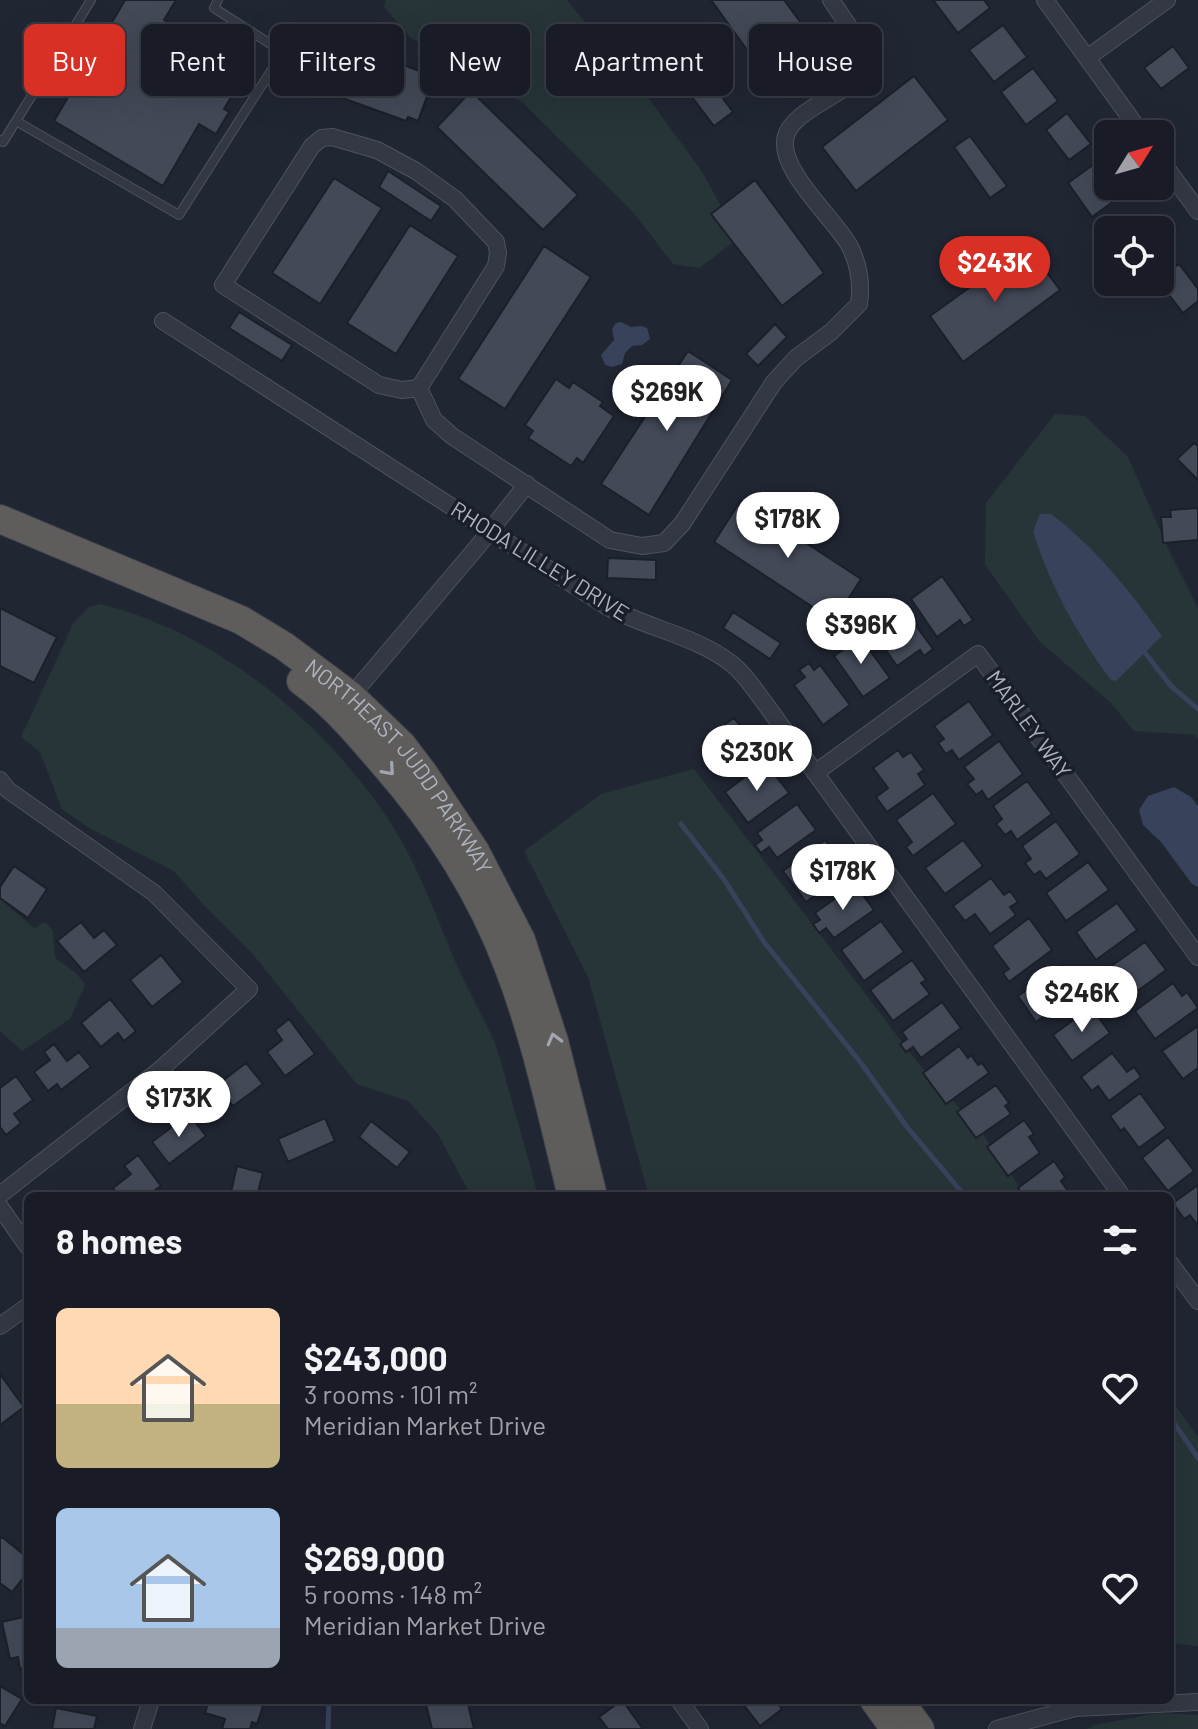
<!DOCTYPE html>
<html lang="en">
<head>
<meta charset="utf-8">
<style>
  body { margin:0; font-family:Barlow,sans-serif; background:#262932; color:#f1f3f6; height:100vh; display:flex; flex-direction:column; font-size:30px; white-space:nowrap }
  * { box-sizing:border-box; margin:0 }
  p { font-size:26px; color:#9fa1a7 }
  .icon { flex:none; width:44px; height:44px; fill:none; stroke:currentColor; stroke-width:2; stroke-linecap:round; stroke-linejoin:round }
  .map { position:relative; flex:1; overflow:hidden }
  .panel { position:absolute; left:24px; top:1192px; width:1150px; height:512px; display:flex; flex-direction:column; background:#191c26; border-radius:12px; box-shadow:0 8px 32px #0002,0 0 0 2px #373a43 }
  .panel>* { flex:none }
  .banner { position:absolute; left:24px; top:24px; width:1150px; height:72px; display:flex; gap:16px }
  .needle { width:52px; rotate:53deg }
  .fabs { position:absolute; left:1094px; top:120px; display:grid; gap:16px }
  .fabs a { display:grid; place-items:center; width:80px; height:80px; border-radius:12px; background:#191c26; box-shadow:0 8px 32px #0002,0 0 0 2px #373a43; font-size:40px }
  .price { position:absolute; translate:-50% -68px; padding:0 18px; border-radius:28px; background:#fff; color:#222; font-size:26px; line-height:52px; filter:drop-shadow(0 2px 4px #0008) }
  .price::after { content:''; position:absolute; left:50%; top:48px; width:24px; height:18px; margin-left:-12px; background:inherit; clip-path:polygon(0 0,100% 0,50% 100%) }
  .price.current { background:#d93025; color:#fff }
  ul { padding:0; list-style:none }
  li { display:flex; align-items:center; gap:24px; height:200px; padding:0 32px }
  li span { display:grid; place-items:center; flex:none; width:224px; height:160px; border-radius:12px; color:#555 }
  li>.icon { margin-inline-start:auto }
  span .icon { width:96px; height:96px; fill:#fffc; stroke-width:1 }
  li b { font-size:34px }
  h2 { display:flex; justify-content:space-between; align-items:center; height:96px; padding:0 32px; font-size:34px }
  .tag { padding:0 28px; border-radius:12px; background:#191c26; box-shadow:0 8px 32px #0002,0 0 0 2px #373a43; font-size:28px; line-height:72px }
  .tag.current { background:#d93025; color:#fff }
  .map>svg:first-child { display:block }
  .green { fill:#273538 }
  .water { fill:#38425a }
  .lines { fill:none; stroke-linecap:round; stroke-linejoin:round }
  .stream { stroke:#38425a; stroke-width:5 }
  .building { fill:#434957; stroke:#1c202a; stroke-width:2 }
  .service-casing { stroke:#4f535e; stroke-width:10 }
  .minor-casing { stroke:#4f535e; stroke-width:18 }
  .trunk-casing { stroke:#3c404b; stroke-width:30 }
  .service { stroke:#343844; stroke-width:8 }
  .minor { stroke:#343844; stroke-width:16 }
  .trunk { stroke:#5e5d5b; stroke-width:28 }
  .oneway { stroke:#a2a6b1 }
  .labels { text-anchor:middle; stroke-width:7; stroke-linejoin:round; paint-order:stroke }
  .street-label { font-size:22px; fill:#aeb3c0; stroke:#1a1e28 }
</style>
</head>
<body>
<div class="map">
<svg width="1198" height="1729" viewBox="0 0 1198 1729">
  <rect width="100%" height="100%" fill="#212633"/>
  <path class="green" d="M386 0H567L587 25 622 61 702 172 739 238 699 268 673 264 633 212 522 102 410 37 384 7Z
    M1055 414 1085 416 1128 457 1170 553 1198 608V739L1195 735 1134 731 1110 702 1039 641 985 564 986 503Z
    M100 604C213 631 322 720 386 816 419 864 437 921 461 974 471 996 483 1017 493 1039 500 1055 504 1074 509 1091 519 1126 529 1161 538 1196H471L438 1134 408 1101 357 1084 252 953 204 905 174 871 89 828 62 809 40 752 21 737 74 622 89 607Z
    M694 769 918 1063 980 1130 1026 1196H649L588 977 524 851 601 794Z
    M0 899 34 928 45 922 53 931 55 958 77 974 85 985 70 1019 22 1051 0 1031Z
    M1170 1398 1198 1437V1646L1170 1643Z
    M1158 1713 1198 1715V1729H1087L1094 1725Z"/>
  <path class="water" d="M621 322 631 327 642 326 647 328 650 339 642 345 632 346 625 353 622 364 612 367 605 365 601 355 614 340 612 329 616 323Z
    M1040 514H1051C1095 547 1130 591 1162 636L1116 681 1111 680C1078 636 1049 584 1033 531Z
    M1174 787 1191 797 1198 806V887L1192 884 1161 842 1143 825 1139 810 1148 796Z"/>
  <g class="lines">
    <path class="stream" d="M1142 649 1171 686 1198 709
      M681 824 723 878 764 942 861 1063 907 1127 965 1196
      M1170 1417 1198 1458
      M328 1729 329 1700"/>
  </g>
  <path class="building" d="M125 0H176L164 20 248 69 224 109 229 112 216 134 199 124 163 186 54 121Z
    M711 0H784L824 54 774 87Z
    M933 0H984L990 8 958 33Z
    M1003 25 1027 57 994 82 969 50Z
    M352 46 425 73 424 77 433 80 418 121 408 117 406 121 334 95 335 91 327 88 342 48 350 51Z
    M1173 46 1189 68 1161 89 1144 68Z
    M689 53 733 112 714 126 670 68Z
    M1033 68 1058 101 1026 125 1001 92Z
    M914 76 948 120 856 191 822 147Z
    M471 91 578 195 543 230 437 127Z
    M1067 113 1091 144 1069 160 1046 130Z
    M970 136 1007 186 990 198 954 147Z
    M1101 159 1108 169V186H1120L1125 193 1092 217 1068 183Z
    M388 171 441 206 431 221 379 187Z
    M334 178 382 208 320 304 272 273Z
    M755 180 824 273 782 306 711 214Z
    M1144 215 1155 230H1124Z
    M410 225 458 256 396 354 347 323Z
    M544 246 591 277 505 409 458 379Z
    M1027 246 1060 290 963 362 930 316Z
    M1179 264 1198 289V301L1183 313 1159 282 1160 278Z
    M239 312 292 345 282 361 229 328Z
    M775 324 787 337 758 366 746 354Z
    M688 351 732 380 649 515 601 484Z
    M556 379 569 388 573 382 603 402 600 406 614 416 583 463 577 458 571 466 528 438 533 431 525 425Z
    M1194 443 1198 446V480L1177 459Z
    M741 500 861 579 834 621 714 542Z
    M1198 508V540L1163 543 1161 517H1171L1170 510Z
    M608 558 656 560V580L607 578Z
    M942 576 973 620 964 626 960 620 937 637 911 599Z
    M901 605 933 649 924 656 920 650 897 666 870 628Z
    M0 608 57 637 34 683 0 666Z
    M733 612 781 643 770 659 723 628Z
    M849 636 853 642 860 637 890 678 863 697 834 656 845 648 841 642Z
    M809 663 814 670 820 665 850 705 823 725 794 685 805 677 799 670Z
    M969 701 993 735 959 760 952 750 946 754 938 743 944 739 934 726Z
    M734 718 745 733 740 737 754 757 729 775 714 755 707 759 701 750 707 746 703 740Z
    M999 741 1023 774 988 800 982 791 976 795 967 784 974 779 964 767Z
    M898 750 903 757 911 752 924 770 918 774 925 785 887 812 876 797 888 788 873 768Z
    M765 762 789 793 748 823 725 792Z
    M1027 781 1052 814 1017 840 1011 831 1005 835 996 824 1002 819 993 806Z
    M933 793 956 824 913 856 906 847 912 842 896 820Z
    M797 804 816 830 777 858 769 847 761 853 755 845 762 840 757 833Z
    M1056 821 1080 854 1046 879 1040 871 1034 875 1025 863 1031 859 1022 846Z
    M825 840 840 860 834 864 842 876 806 902 783 871Z
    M963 840 983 866 945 894 925 868Z
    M1088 862 1109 890 1066 921 1046 893Z
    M14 866 47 889 28 918 0 898V887Z
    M991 878 1004 895 1010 891 1018 902 1010 907 1016 915 990 934 975 914 965 921 953 906Z
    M855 884 874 910 834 938 826 928 819 933 813 924 820 920 815 913Z
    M1117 903 1137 930 1096 960 1076 932Z
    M1029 918 1052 950 1009 982 1003 973 1009 969 992 946Z
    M881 921 904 952 864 981 841 950Z
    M81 922 94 938 104 930 117 945 84 972 57 941Z
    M1145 942 1166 970 1124 1001 1103 972Z
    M161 955 183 982 152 1007 130 980Z
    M912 960 926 980 921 983 930 994 893 1021 870 990Z
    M1062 965 1073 980 1070 983 1077 993 1036 1022 1018 996Z
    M1173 983 1182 996 1187 992 1198 1008 1155 1039 1135 1011Z
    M110 999 136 1031 124 1041 118 1033 101 1047 81 1023Z
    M942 1002 961 1028 921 1058 913 1047 906 1052 900 1044 907 1039 902 1032Z
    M1091 1007 1110 1033 1072 1061 1053 1035Z
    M289 1019 315 1054 285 1076 267 1052 282 1040 275 1030Z
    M1198 1026V1068L1183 1079 1162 1051Z
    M54 1044 67 1061 79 1052 91 1067 61 1090 57 1084 48 1091 34 1072 50 1060 44 1052Z
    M959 1046 968 1058 971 1055 978 1065 982 1063 989 1073 946 1104 923 1073Z
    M1112 1053 1127 1072 1134 1067 1141 1077 1109 1101 1098 1086 1092 1091 1081 1077Z
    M246 1063 263 1084 233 1106 217 1085Z
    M16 1076 33 1100 14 1114 21 1123 6 1135 0 1127V1088Z
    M996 1085 1009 1103 1005 1106 1011 1114 976 1138 957 1112Z
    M1140 1093 1166 1128 1139 1148 1124 1128 1121 1131 1110 1116Z
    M189 1114 206 1136 169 1164 152 1142Z
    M325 1118 335 1141 288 1162 278 1139Z
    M1024 1120 1034 1134 1029 1137 1040 1153 1008 1176 987 1147Z
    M371 1121 410 1152 397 1168 359 1137Z
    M1168 1137 1194 1171 1168 1191 1142 1158Z
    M138 1155 161 1186 147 1196H119L113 1188 131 1174 124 1166Z
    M1054 1161 1065 1177 1061 1181 1070 1194 1067 1196H1024L1018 1188Z
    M237 1166 263 1173 257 1196H230Z
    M1198 1185V1226L1190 1215 1184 1219 1173 1203Z
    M0 1374 24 1407 0 1425Z
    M2 1537 28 1558V1572L12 1592 0 1583V1539Z
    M23 1617 28 1633V1667L20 1669 18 1657 10 1659 2 1622Z
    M0 1686 22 1699 5 1726 0 1723Z
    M209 1700H245L263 1706 257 1724 252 1722 250 1729H222L225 1719 205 1713Z
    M425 1700H467L474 1729H432Z
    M622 1700 643 1729H608L599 1717Z
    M740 1700H775L782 1709 760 1726Z
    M56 1708 97 1716 94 1729H52Z"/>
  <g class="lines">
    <defs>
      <path id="service" d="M16 121 179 215 283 52 214 8 218 0
        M0 140 3 142 91 0"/>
      <path id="minor" d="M1045 0 1142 134
        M1087 58 1167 0
        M1160 159 1198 211
        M163 321 606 606C646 628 697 636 732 664 745 674 754 689 764 702L1122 1196
        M419 388 402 390 379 385 223 285 312 146 322 138 332 137 377 150 416 171 455 199 496 242 498 253 496 266 419 388 434 420 452 436 610 540 642 546 664 543 682 524 774 382 796 358 831 332 859 304C862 283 859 264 849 245 834 218 776 168 786 136 794 106 859 93 871 59L831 0
        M346 702 478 546 527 484
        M815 773 978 654 1198 957
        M0 780 8 790 154 893 249 989 162 1068 0 1195
        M0 1207 28 1247
        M1170 1263 1198 1301
        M0 1326 28 1306
        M679 1700 700 1729
        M142 1729 151 1700
        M997 1729 1075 1708 1198 1702"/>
      <g id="trunk">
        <path id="s1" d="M0 519 241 620 284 646 351 696 402 745 424 774 475 851 521 940 554 1041 593 1196"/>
        <path d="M301 681C332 703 357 733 382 762 435 822 481 893 509 968 537 1041 553 1120 572 1196"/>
        <path d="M874 1700 895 1729"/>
        <path d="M899 1700 920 1729"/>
      </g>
    </defs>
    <use href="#service" class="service-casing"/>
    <use href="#minor" class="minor-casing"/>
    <use href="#trunk" class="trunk-casing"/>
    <use href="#service" class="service"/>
    <use href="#minor" class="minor"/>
    <use href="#trunk" class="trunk"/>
  </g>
  <defs><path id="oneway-chevron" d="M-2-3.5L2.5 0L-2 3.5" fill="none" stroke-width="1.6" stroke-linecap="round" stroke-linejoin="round" transform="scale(2)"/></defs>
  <g class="oneway">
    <use href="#oneway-chevron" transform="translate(389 770) rotate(49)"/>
    <use href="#oneway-chevron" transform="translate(554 1039) rotate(-105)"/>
  </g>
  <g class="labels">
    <g class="street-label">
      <text transform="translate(540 561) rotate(32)" y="8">RHODA LILLEY DRIVE</text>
      <text transform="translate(1029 724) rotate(54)" y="8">MARLEY WAY</text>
      <text dy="8" stroke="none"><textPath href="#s1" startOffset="480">NORTHEAST JUDD PARKWAY</textPath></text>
    </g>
  </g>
</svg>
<div class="fabs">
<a><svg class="needle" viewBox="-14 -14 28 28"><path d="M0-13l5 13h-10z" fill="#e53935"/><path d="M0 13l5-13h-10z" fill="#9fa1a7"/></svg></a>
<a><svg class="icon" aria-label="locate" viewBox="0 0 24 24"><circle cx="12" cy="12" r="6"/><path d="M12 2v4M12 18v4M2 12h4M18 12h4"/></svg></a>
</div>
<b class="price current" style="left:995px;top:304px">$243K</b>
<b class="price" style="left:667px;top:433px">$269K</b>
<b class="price" style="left:788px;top:560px">$178K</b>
<b class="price" style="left:861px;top:666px">$396K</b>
<b class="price" style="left:757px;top:793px">$230K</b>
<b class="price" style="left:843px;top:912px">$178K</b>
<b class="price" style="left:1082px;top:1034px">$246K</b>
<b class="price" style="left:179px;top:1139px">$173K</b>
<div class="banner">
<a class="tag current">Buy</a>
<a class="tag">Rent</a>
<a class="tag">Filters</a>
<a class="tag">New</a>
<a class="tag">Apartment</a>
<a class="tag">House</a>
</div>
<section class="panel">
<h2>8 homes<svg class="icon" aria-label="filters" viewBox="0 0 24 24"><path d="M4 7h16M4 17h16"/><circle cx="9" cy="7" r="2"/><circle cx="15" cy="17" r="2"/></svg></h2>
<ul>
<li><span style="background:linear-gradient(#ffd9b3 60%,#c2b280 0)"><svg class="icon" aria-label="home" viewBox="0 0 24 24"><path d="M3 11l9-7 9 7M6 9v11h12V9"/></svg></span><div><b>$243,000</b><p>3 rooms · 101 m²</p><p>Meridian Market Drive</p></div><svg class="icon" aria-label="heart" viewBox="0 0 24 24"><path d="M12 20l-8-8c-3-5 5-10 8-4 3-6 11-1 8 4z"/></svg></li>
<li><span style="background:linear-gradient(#a9c7e8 75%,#9aa5b1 0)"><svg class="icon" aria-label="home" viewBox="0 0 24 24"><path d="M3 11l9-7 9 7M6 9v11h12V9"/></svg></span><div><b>$269,000</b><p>5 rooms · 148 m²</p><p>Meridian Market Drive</p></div><svg class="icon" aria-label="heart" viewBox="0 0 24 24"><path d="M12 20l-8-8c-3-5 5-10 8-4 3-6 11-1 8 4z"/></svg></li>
</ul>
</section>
</div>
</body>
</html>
